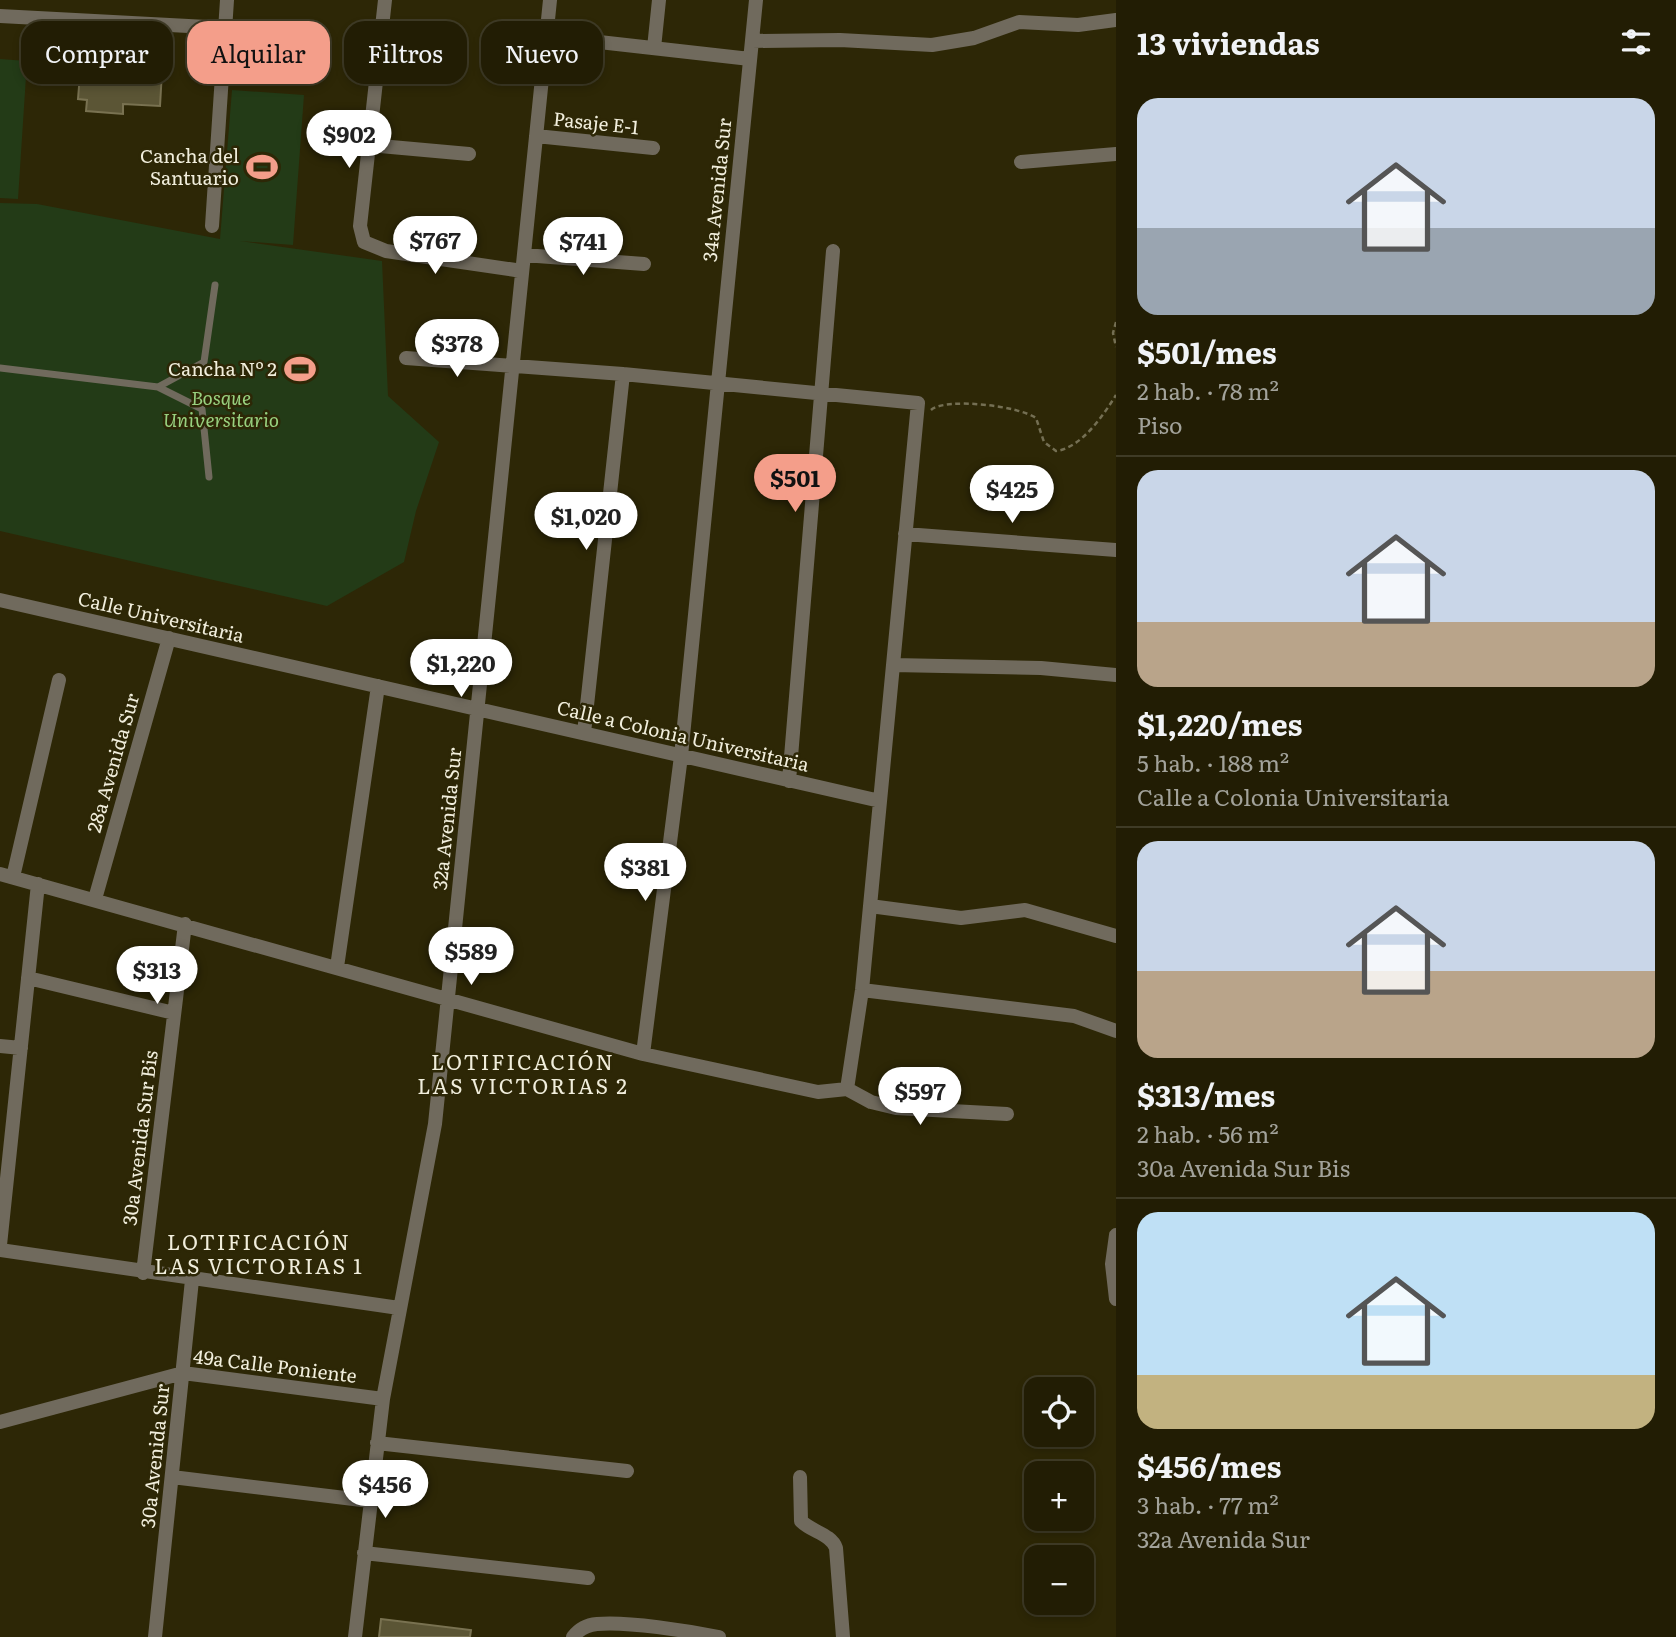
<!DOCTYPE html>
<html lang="es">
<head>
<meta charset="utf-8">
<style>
  body { margin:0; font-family:Literata,serif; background:#2e2a13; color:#f1f3f6; height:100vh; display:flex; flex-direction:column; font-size:26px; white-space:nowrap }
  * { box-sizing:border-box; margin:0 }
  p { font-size:23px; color:#a2a29a }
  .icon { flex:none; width:38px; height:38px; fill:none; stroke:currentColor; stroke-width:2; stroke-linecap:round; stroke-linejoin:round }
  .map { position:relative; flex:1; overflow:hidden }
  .drawer { display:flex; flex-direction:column; background:#221d04; width:560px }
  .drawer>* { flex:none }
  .top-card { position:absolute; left:21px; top:21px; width:665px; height:63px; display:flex; gap:14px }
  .buttons { position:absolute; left:1024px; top:1377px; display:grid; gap:14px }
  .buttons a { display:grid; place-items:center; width:70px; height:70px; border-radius:14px; background:#221d04; box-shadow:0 4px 10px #0003,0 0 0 2px #3f3b26; font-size:35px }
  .price { position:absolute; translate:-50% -60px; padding:0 16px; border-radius:24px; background:#fff; color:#222; font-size:23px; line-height:46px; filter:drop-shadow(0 2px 4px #0008) }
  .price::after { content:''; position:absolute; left:50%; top:42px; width:21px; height:16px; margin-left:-10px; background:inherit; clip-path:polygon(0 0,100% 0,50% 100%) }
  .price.selected { background:#f49e8a; color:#111 }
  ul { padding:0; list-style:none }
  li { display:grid; align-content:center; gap:14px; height:371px; padding:0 21px }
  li+li { border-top:2px solid #3f3b26 }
  li span { display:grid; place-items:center; height:217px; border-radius:21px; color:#555 }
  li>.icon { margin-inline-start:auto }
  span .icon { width:126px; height:126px; fill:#fffc; stroke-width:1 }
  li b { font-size:30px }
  h2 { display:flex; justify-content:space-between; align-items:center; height:84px; padding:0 21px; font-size:30px }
  .tag { padding:0 24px; border-radius:21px; background:#221d04; box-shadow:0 4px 10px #0003,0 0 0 2px #3f3b26; font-size:24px; line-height:63px }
  .tag.selected { background:#f49e8a; color:#111 }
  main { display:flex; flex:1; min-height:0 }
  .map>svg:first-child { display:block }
  .green { fill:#233b17 }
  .building { fill:#5b5535; stroke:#797251; stroke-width:2 }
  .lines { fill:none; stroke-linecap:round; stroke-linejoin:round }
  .path { stroke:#746f53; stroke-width:2.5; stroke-dasharray:5 3.5; stroke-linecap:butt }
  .lane { stroke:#706a5d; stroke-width:7 }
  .street { stroke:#706a5d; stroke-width:14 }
  .labels { text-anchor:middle; stroke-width:5; stroke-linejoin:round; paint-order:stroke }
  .street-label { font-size:19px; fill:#f1eedc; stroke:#2d2706 }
  .poi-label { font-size:19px; fill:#f1eedc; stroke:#2d2706; text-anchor:end }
  .park-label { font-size:19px; font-style:italic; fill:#98d17f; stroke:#2d2706 }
  .neighbourhood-label { font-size:21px; letter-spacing:2px; fill:#f1eedc; stroke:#2d2706 }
</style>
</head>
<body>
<main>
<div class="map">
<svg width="1116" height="1637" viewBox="0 0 1116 1637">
  <rect width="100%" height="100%" fill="#2d2706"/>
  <path class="green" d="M0 59 27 61 18 199 0 198Z
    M232 90 304 95 293 245 240 241 382 261 388 396 439 442 416 511 404 562 327 606 0 531V203L37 204 220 239Z"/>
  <path class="building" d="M92 56 127 58 126 68 162 71 160 106 123 104V114L86 111 87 100 78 99 81 62 92 63Z
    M381 1619 471 1630 470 1637H379Z"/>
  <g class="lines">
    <path class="path" d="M1116 322 1113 333 1116 347
      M931 410C946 397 1019 406 1036 418L1044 442 1056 451C1081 448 1103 416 1116 395"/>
    <path class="lane" d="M0 368 158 387 202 409 209 477
      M158 387 204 362 215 285"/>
    <path class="street" d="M385 0 360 226 364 242 386 251 522 271
      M0 16 226 28
      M546 36 750 59
      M752 41 840 40 932 45 974 38 1019 22 1078 25 1116 20
      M224 44 306 48
      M654 48 659 0
      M536 136 653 148
      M369 145 469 154
      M1021 162 1116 154
      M212 226 227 0
      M524 255 644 264
      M406 358 623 374 918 403 862 990 847 1089
      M905 534 1116 550
      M0 600 880 801
      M893 665 1041 668 1116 675
      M584 733 623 374
      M789 781 833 251
      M0 874 643 1054 818 1092 847 1089 871 1102 896 1108 1007 1114
      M13 877 59 680
      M95 899 169 638
      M870 906 961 918 1025 910 1116 936
      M337 967 378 686
      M28 978 174 1013
      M862 990 1074 1016 1116 1031
      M0 1046 21 1048
      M643 1054 681 756 756 0
      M1116 1235 1112 1264 1116 1299
      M0 1245 38 884
      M0 1250 399 1308
      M143 1273 185 924
      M0 1422 183 1373 383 1399
      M377 1443 627 1471
      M172 1477 370 1501
      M800 1477 801 1521C812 1532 831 1534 836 1548L843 1637
      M364 1553 588 1578
      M155 1637 192 1280
      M355 1637 383 1399 435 1124 550 0
      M573 1637C579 1629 586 1625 597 1624 627 1621 688 1631 719 1637"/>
  </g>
  <defs>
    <symbol id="stadium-bare" viewBox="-9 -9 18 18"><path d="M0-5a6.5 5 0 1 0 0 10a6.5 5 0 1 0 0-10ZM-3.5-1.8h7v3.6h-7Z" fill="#f49e8a" stroke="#2d2706" stroke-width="2.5" paint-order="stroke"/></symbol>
  </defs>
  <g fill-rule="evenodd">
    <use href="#stadium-bare" x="240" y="145" width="44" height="44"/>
    <use href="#stadium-bare" x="278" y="347" width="44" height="44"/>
  </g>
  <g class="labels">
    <g class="street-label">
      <text transform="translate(596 123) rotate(6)" y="7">Pasaje E-1</text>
      <text transform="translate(717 190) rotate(-84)" y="7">34a Avenida Sur</text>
      <text transform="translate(161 617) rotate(13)" y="7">Calle Universitaria</text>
      <text transform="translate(683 736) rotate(13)" y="7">Calle a Colonia Universitaria</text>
      <text transform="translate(113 763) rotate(-74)" y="7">28a Avenida Sur</text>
      <text transform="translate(447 819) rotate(-84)" y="7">32a Avenida Sur</text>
      <text transform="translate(140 1138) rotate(-83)" y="7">30a Avenida Sur Bis</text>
      <text transform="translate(275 1366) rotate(7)" y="7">49a Calle Poniente</text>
      <text transform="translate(155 1456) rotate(-84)" y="7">30a Avenida Sur</text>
    </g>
    <g class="poi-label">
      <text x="239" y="163">Cancha del<tspan x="239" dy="22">Santuario</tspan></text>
      <text x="277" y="376">Cancha Nº 2</text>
    </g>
    <g class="park-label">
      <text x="221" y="405">Bosque<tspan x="221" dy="22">Universitario</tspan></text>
    </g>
    <g class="neighbourhood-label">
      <text x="523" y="1070">LOTIFICACIÓN<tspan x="523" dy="24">LAS VICTORIAS 2</tspan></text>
      <text x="259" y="1250">LOTIFICACIÓN<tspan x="259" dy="24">LAS VICTORIAS 1</tspan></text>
    </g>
  </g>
</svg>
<div class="buttons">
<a><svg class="icon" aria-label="locate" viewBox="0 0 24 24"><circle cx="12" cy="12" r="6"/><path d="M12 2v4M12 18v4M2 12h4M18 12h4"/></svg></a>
<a>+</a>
<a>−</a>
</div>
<b class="price" style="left:349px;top:170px">$902</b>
<b class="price" style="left:435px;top:276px">$767</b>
<b class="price" style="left:583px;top:277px">$741</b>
<b class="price" style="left:457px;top:379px">$378</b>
<b class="price selected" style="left:795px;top:514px">$501</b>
<b class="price" style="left:1012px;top:525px">$425</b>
<b class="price" style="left:586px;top:552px">$1,020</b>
<b class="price" style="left:461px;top:699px">$1,220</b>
<b class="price" style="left:645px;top:903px">$381</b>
<b class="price" style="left:471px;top:987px">$589</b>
<b class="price" style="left:157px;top:1006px">$313</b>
<b class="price" style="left:920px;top:1127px">$597</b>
<b class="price" style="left:385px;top:1520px">$456</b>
<div class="top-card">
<a class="tag">Comprar</a>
<a class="tag selected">Alquilar</a>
<a class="tag">Filtros</a>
<a class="tag">Nuevo</a>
</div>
</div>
<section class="drawer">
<h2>13 viviendas<svg class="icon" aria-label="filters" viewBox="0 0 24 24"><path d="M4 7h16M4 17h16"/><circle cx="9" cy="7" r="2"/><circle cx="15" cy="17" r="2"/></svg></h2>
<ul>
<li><span style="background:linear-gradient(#c9d6e8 60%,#9aa5b1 0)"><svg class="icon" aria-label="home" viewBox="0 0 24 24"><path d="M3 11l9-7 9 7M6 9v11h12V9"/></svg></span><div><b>$501/mes</b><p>2 hab. · 78 m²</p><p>Piso</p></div></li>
<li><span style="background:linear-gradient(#c9d6e8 70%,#b9a48a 0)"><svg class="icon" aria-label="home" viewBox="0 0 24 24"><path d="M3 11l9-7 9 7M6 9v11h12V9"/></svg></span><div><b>$1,220/mes</b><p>5 hab. · 188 m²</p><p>Calle a Colonia Universitaria</p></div></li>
<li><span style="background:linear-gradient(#c9d6e8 60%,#b9a48a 0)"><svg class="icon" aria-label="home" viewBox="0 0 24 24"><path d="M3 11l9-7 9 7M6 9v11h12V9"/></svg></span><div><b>$313/mes</b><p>2 hab. · 56 m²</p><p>30a Avenida Sur Bis</p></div></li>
<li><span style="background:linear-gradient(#bfe0f5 75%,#c2b280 0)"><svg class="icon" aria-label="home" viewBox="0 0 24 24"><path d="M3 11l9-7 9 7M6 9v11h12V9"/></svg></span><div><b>$456/mes</b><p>3 hab. · 77 m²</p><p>32a Avenida Sur</p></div></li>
</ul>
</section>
</main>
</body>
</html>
